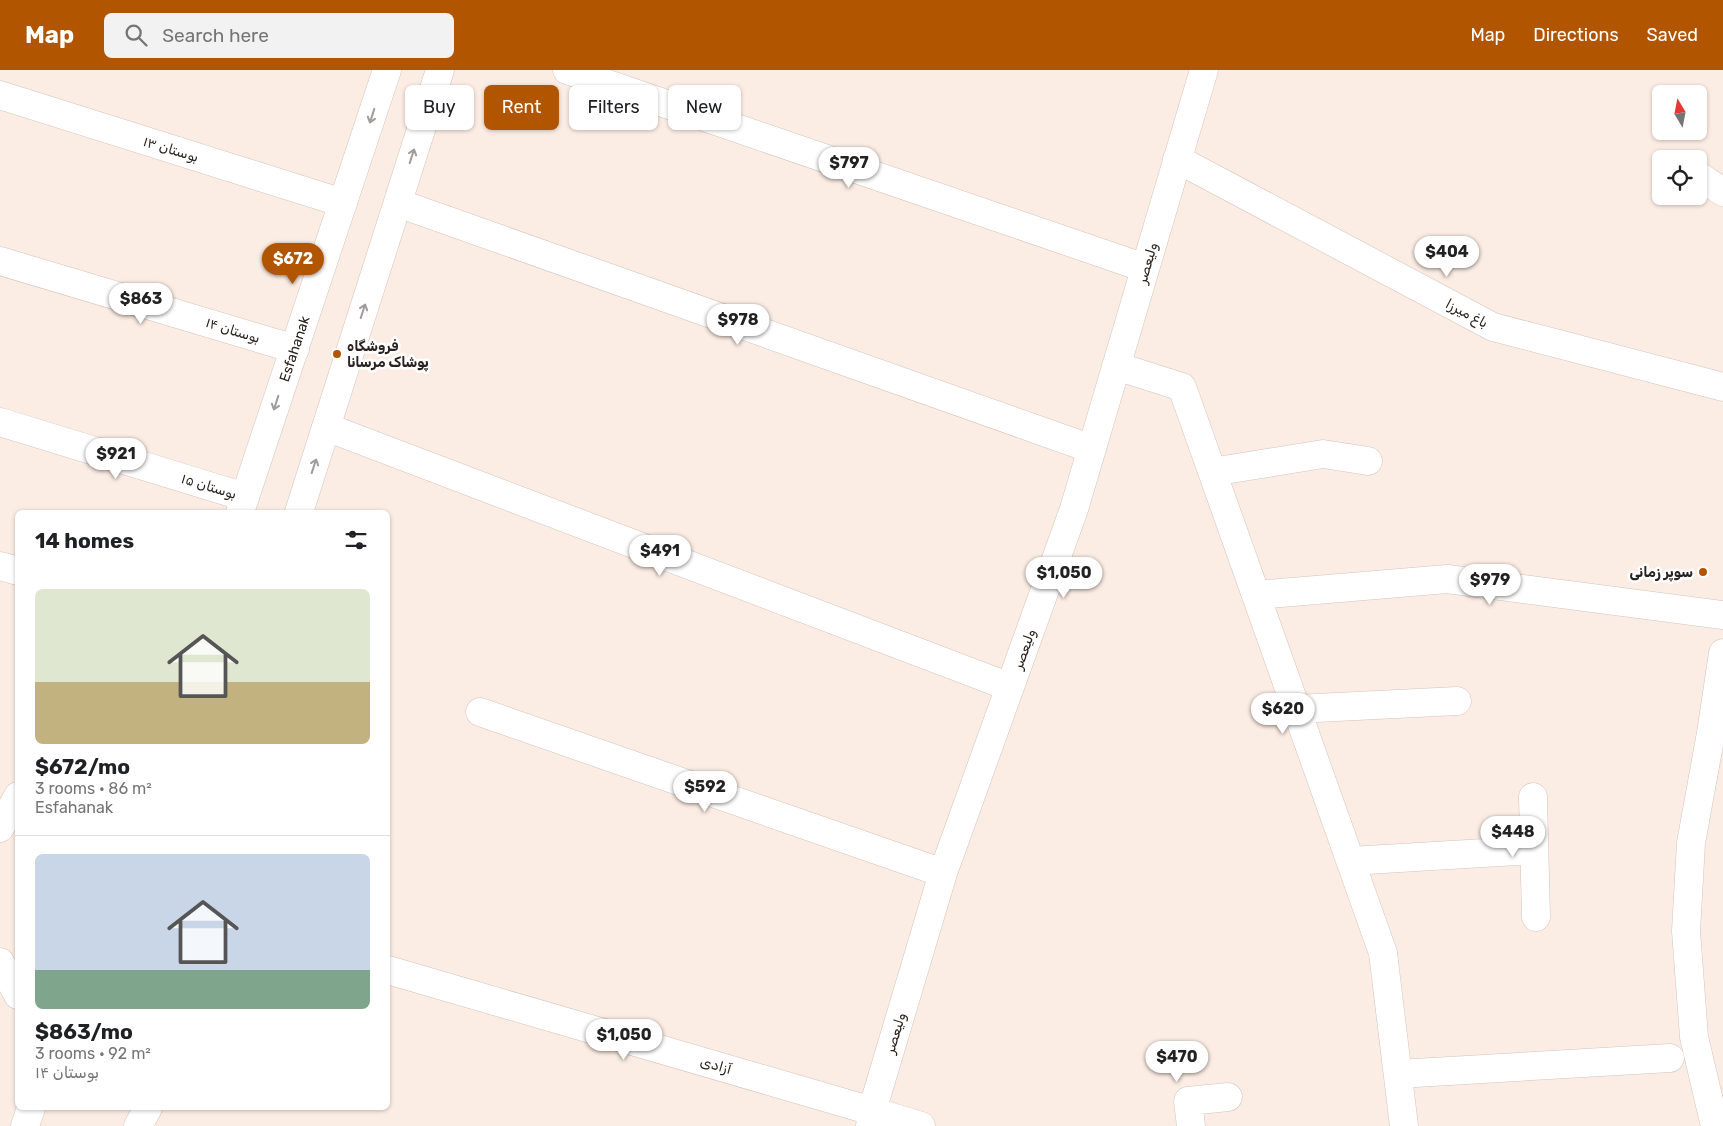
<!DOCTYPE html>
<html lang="en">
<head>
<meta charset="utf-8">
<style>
  body { margin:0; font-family:Rubik,"Noto Sans Arabic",sans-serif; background:#f2f2f2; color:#202124; height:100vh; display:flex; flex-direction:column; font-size:19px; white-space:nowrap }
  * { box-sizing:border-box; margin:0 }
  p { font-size:16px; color:#757577 }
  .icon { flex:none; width:28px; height:28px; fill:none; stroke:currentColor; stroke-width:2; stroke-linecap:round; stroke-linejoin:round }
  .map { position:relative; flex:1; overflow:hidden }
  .sheet { position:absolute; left:15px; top:440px; width:375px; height:600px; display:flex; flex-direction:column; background:#fff; border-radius:8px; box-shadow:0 1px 4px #0004 }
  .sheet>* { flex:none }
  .hud { position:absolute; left:405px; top:15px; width:475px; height:45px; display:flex; gap:10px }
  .needle { width:32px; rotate:350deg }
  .buttons { position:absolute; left:1652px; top:15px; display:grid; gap:10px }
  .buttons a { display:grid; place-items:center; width:55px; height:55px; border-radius:8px; background:#fff; box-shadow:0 1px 4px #0004; font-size:25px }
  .price { position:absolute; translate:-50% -42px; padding:0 11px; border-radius:18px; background:#fff; color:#222; font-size:16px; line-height:32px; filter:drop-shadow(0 1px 2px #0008) }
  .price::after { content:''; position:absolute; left:50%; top:30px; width:15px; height:11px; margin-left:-8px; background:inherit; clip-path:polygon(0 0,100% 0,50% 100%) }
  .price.active { background:#b25500; color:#fff }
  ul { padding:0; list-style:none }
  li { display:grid; align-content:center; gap:10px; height:265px; padding:0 20px }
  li+li { border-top:1px solid #e0e0e0 }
  li span { display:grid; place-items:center; height:155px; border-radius:8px; color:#555 }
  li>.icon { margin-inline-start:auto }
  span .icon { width:90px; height:90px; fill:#fffc; stroke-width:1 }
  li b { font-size:21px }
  h2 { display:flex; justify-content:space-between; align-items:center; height:60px; padding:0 20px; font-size:21px }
  .chip { padding:0 18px; border-radius:8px; background:#fff; box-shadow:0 1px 4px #0004; font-size:18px; line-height:45px }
  .chip.active { background:#b25500; color:#fff }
  header { display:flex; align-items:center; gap:30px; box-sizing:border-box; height:70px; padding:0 25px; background:#b25500; color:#fff }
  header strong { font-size:24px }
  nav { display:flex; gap:28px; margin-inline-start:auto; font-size:18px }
  .search { width:350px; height:45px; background:#f2f2f2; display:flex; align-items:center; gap:12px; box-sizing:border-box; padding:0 18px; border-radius:8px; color:#757577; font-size:19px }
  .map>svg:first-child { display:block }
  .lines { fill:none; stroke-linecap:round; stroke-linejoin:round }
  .street-casing { stroke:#d2c4bc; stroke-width:29 }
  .secondary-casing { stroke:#d2c4bc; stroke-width:29 }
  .street { stroke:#fff; stroke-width:28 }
  .secondary { stroke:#fff; stroke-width:28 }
  .oneway { stroke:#9f9c9b }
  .poi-dot { fill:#b25500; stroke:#fff; stroke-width:2 }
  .labels { text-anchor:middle; stroke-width:5; stroke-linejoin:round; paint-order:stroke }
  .street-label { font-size:14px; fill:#292320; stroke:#fff }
  .poi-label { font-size:14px; font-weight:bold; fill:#292320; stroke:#fff; text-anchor:start }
</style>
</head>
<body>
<header>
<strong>Map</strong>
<div class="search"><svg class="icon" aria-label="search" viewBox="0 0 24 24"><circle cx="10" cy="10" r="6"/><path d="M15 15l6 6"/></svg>Search here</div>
<nav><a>Map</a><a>Directions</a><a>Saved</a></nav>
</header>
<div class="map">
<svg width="1723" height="1056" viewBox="0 0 1723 1056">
  <rect width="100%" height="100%" fill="#fcede4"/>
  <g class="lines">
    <defs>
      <path id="street" d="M567 0 1145 198
        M0 25 343 133
        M1177 89 1493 257 1723 317
        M1699 106 1723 122
        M398 133 1092 379
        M0 191 295 279
        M1116 296 1182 317 1383 883 1404 1056
        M0 352 245 427
        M326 357 1010 617
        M1212 402 1323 384 1368 391
        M0 496 18 501
        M1256 525 1447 509 1723 545
        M1296 639 1457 631
        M480 642 943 803
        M1533 727 1536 847
        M1350 791 1534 780
        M1398 1004 1670 988
        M872 1041 921 1056
        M870 1056 872 1041 943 803 1074 439 1204 0
        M1191 1056 1188 1031 1228 1027
        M1715 1056 1694 967 1686 861 1691 773 1711 663 1723 583"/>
      <g id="secondary">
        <path id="s1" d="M240 442 387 0"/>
        <path d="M299 442 440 0"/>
        <path d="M0 758 18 726"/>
        <path d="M0 892 18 925"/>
        <path d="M388 900 872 1041"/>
        <path d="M25 1056 31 1038"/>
        <path d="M138 1056 148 1038"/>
      </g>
    </defs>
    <use href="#street" class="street-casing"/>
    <use href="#secondary" class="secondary-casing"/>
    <use href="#street" class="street"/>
    <use href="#secondary" class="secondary"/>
  </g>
  <defs><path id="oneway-shaft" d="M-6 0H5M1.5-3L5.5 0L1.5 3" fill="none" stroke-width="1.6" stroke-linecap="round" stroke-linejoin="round" transform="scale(1.25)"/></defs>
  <g class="oneway">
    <use href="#oneway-shaft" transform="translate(372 46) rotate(108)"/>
    <use href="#oneway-shaft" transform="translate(412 86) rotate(-72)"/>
    <use href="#oneway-shaft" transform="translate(363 241) rotate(-72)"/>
    <use href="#oneway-shaft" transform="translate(276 333) rotate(108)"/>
    <use href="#oneway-shaft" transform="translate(314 396) rotate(-72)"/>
  </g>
  <g class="poi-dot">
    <circle cx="337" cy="284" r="5"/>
    <circle cx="1703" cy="502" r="5"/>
  </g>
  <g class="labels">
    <g class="street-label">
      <text transform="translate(171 79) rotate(17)" y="5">بوستان ۱۳</text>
      <text transform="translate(1147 193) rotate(-74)" y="5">ولیعصر</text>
      <text transform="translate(1467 243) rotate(28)" y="5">باغ میرزا</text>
      <text transform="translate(233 260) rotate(17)" y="5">بوستان ۱۴</text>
      <text dy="5" stroke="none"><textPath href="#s1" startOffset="172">Esfahanak</textPath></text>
      <text transform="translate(209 416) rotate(17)" y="5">بوستان ۱۵</text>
      <text transform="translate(1024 579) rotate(-70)" y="5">ولیعصر</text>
      <text transform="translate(895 963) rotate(-73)" y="5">ولیعصر</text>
      <text transform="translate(716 995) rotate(16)" y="5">آزادی</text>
    </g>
    <g class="poi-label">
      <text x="347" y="281">فروشگاه<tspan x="347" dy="16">پوشاک مرسانا</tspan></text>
      <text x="1693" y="507" text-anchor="end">سوپر زمانی</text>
    </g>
  </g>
</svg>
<div class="buttons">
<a><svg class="needle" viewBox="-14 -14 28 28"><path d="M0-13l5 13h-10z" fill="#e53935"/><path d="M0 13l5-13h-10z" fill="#757577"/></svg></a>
<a><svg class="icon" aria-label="locate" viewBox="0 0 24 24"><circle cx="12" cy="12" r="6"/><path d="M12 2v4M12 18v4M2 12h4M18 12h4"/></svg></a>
</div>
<b class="price" style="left:849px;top:119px">$797</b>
<b class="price" style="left:1447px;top:208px">$404</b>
<b class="price active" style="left:293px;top:215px">$672</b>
<b class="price" style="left:141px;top:255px">$863</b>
<b class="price" style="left:738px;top:276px">$978</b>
<b class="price" style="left:116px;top:410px">$921</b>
<b class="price" style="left:660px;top:507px">$491</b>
<b class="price" style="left:1064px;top:529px">$1,050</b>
<b class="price" style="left:1490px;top:536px">$979</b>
<b class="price" style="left:1283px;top:665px">$620</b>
<b class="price" style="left:705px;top:743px">$592</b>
<b class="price" style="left:1513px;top:788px">$448</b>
<b class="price" style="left:624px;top:991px">$1,050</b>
<b class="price" style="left:1177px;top:1013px">$470</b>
<div class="hud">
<a class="chip">Buy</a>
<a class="chip active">Rent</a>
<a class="chip">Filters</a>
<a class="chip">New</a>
</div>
<section class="sheet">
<h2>14 homes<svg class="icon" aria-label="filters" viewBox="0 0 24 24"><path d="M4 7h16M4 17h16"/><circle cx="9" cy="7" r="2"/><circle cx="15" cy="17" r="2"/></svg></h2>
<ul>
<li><span style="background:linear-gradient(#dfe7d0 60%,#c2b280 0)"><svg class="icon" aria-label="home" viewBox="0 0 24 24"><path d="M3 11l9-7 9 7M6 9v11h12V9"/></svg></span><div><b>$672/mo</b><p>3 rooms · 86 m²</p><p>Esfahanak</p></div></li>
<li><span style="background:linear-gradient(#c9d6e8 75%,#7fa58c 0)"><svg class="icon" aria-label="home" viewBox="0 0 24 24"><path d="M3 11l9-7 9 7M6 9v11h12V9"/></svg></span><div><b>$863/mo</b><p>3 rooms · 92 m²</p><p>بوستان ۱۴</p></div></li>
</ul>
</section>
</div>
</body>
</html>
